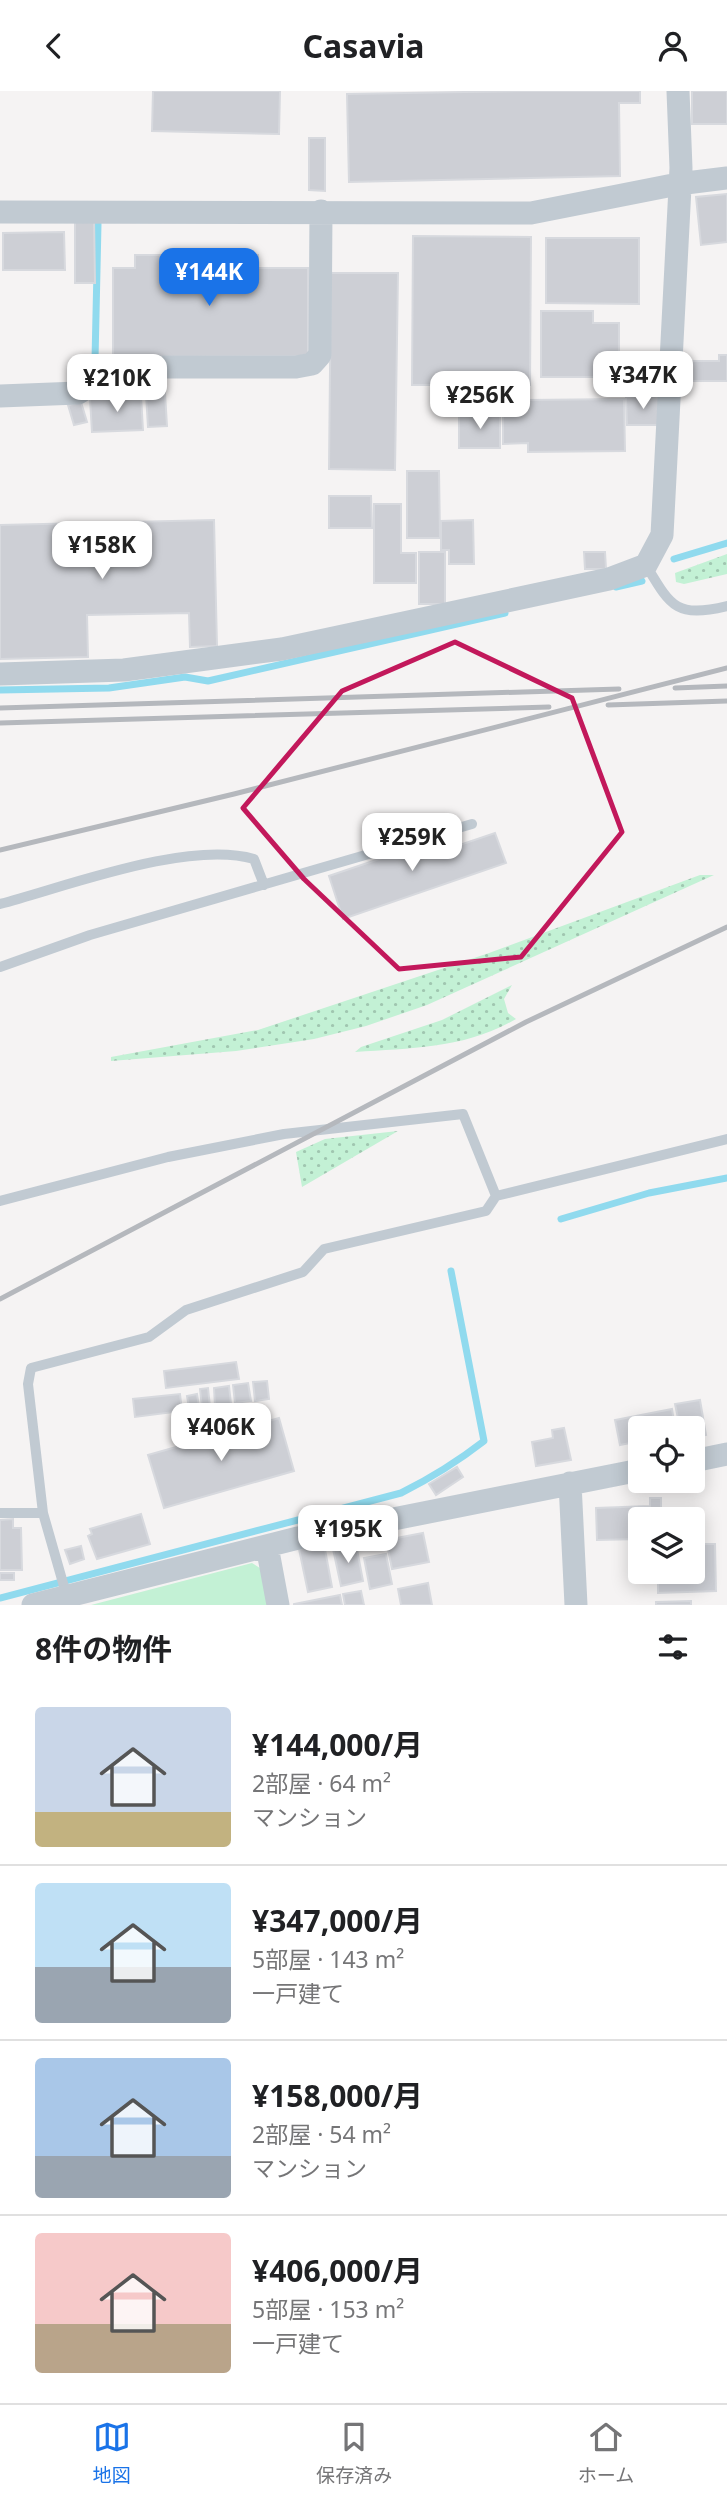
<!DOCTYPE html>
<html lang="ja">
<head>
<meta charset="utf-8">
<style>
  body { margin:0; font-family:"Noto Sans","Noto Sans JP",sans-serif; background:#f6f6f6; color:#202124; height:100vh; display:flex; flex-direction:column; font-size:26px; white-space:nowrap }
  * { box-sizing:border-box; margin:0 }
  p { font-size:23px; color:#757577 }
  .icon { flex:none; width:38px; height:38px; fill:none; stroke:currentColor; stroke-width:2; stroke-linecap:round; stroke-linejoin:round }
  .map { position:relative; height:1514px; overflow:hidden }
  .panel { display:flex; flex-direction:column; background:#fff; flex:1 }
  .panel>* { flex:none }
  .controls { position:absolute; left:628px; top:1325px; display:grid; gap:14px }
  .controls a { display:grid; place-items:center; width:77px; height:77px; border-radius:7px; background:#fff; box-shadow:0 4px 18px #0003; font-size:35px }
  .price { position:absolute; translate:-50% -60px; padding:0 16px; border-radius:14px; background:#fff; color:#222; font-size:23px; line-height:46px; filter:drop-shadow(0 2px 4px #0008) }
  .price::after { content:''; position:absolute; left:50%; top:42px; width:21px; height:16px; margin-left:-10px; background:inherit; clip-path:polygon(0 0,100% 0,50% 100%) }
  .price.selected { background:#1a73e8; color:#fff }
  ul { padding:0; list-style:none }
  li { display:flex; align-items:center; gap:21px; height:175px; padding:0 35px }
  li+li { border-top:2px solid #e0e0e0 }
  li span { display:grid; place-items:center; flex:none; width:196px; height:140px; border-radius:7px; color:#555 }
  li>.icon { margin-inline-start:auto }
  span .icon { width:84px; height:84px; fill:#fffc; stroke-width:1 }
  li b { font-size:30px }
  h2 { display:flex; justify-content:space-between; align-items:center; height:84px; padding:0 35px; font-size:30px }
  header { display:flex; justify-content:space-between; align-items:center; height:91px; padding:0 35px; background:#fff; font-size:32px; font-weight:700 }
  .tabs { display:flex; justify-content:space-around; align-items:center; height:98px; border-top:2px solid #e0e0e0; background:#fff; font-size:19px; color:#757577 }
  .tabs a { display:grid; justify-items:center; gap:4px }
  .tabs .selected { color:#1a73e8 }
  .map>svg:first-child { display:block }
  .grass { fill:url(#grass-dots) }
  .green { fill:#c3f1d5 }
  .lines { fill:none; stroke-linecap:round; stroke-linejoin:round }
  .stream { stroke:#90daee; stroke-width:7 }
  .building { fill:#cdcfd5; stroke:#d7d9de; stroke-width:2 }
  .lane { stroke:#c1cad2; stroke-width:10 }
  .street { stroke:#c1cad2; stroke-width:23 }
  .rail { stroke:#b5b8bd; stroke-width:5 }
  .marked { fill:none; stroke:#c2185b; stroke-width:5; stroke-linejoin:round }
</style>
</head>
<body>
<header><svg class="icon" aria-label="back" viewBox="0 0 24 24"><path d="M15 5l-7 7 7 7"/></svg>Casavia<svg class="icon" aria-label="person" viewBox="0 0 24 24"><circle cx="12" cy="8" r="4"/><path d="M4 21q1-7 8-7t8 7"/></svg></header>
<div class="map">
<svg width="727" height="1514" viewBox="0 0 727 1514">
  <defs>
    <pattern id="grass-dots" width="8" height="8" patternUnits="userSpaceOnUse" patternTransform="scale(1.75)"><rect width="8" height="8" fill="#c3f1d5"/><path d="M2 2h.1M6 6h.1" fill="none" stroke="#a0c6b0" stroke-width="1.8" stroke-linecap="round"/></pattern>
  </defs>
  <rect width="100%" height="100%" fill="#f5f3f3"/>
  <path class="grass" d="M727 463V483L684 493 676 491 675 482Z
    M700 784H714L427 914 366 935 314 948 236 960 111 970V966L258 939 489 862Z
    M512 894 504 908 508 922 516 928C464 958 413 957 355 961L361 956 442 929Z
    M398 1040 302 1096 296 1061 325 1048Z"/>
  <path class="green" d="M252 1472 263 1479 271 1514H91Z"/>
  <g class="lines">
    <path class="stream" d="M86 286 91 283 95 269 98 133
      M674 468 727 452
      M616 496 642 490
      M0 599 109 597 185 586 208 590 505 522
      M561 1128 649 1102 727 1087
      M0 1507 401 1402C431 1387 457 1371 484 1350L451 1180"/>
  </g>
  <path class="building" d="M153 0H280L279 43 152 40Z
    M522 0H640V12H619L620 85 349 91 347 3Z
    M692 0H727V33H692Z
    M309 47H325V100L309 99Z
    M727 103V151L701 154 696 106Z
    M94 128 95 192H75V129Z
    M64 141 65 179H3V142Z
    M413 145 531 146 530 294H412Z
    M546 147H639V213L546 212Z
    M135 164H258V177H308V265L113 266V177H135Z
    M331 182H398L395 379 329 378Z
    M541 220H593V232H619V286H541Z
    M719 264H727V290H692V270H719Z
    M165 302 167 335 148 336 146 303Z
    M141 305 143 339 92 341 90 308Z
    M659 305 660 334H627L626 306Z
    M624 308 625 360 528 361V352L503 353V315H527V309Z
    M81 311 87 331 74 334 68 314Z
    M459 322H500V357H459Z
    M407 380H439L440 447H407Z
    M329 405H371L372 437H329Z
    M374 413H401V462H416V492H374Z
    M214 429 217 555 190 556 189 522 87 524 88 566 0 568V434Z
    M473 429 474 473H449V459H441V430Z
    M419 461H445V513H419Z
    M584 461H605L606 478H585Z
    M495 742 506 772 343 828 329 785 435 749 439 761Z
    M236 1271 239 1288 166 1297 164 1280Z
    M267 1290 269 1308 255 1310 253 1291Z
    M248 1292 251 1310 235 1312 233 1294Z
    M229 1295 231 1313 215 1315 214 1297Z
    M208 1297 210 1316 202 1317 200 1298Z
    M180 1303 182 1320 135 1326 133 1308Z
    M197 1303 199 1316 189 1317 187 1305Z
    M700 1309 706 1344 693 1346V1337H680L675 1313Z
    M672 1318 675 1337H640V1350L620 1354 615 1329Z
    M279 1327 294 1380 164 1417 148 1364Z
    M564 1337 571 1369 536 1375 532 1351 553 1347 552 1339Z
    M457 1376 463 1386 436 1404 429 1393Z
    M650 1407H661V1428H640V1448L597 1449 596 1417 650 1415Z
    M141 1423 150 1453 97 1468 88 1445 92 1443 90 1438Z
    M13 1428V1437H21L22 1479H0V1429Z
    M423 1442 429 1471 392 1478 386 1449Z
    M324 1453 332 1496 308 1501 299 1458Z
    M356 1453 363 1490 341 1495 333 1458Z
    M693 1453H715L716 1500 658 1502V1480H693Z
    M81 1455 84 1468 70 1473 65 1459Z
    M386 1463 392 1493 370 1498 364 1467Z
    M0 1482H14V1489H0Z
    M428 1492 432 1514H401L398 1498Z
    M361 1500 364 1514H345L343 1503Z
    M340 1504 342 1514H294V1513Z
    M691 1510V1514H656V1511Z"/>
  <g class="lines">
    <path class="lane" d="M646 474C671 516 676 527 727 515
      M0 813C68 795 188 749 254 768L264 794
      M0 876 90 844 472 733
      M496 1105 727 1048
      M0 1110 168 1066 284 1043 463 1023 496 1105 486 1120 324 1158 303 1181 186 1219 149 1246 31 1277 28 1293 43 1422 67 1506
      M0 1422H43"/>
    <path class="street" d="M0 121 531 122 678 93 727 87
      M0 305 78 302 115 280 131 276H296L312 273 320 264 321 120
      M0 583 124 579 282 558 609 488 646 474 662 444 681 77 678 0
      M693 1370 727 1363
      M570 1392 576 1514
      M267 1455 278 1514
      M33 1514 298 1447 640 1379"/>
    <path class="rail" d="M675 597 727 595
      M608 614 727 610
      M0 617 619 598
      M0 632 549 616
      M0 759 234 703 727 577
      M0 1208 526 931 727 836"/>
  </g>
  <path class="marked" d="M455 551 572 607 622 741 521 866 399 878 304 788 243 717 342 600Z"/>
</svg>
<div class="controls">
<a><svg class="icon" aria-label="locate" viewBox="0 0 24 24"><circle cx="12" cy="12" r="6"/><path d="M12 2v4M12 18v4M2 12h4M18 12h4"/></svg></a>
<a><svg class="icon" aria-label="layers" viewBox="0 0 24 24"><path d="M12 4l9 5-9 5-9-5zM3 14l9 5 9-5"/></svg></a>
</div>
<b class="price selected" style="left:209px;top:217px">¥144K</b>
<b class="price" style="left:643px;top:320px">¥347K</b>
<b class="price" style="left:117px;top:323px">¥210K</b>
<b class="price" style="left:480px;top:340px">¥256K</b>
<b class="price" style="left:102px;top:490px">¥158K</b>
<b class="price" style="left:412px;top:782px">¥259K</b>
<b class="price" style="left:221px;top:1372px">¥406K</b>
<b class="price" style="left:348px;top:1474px">¥195K</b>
</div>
<section class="panel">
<h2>8件の物件<svg class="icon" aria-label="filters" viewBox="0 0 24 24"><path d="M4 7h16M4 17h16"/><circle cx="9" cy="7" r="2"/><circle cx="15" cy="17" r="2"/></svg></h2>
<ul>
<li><span style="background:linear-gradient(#c9d6e8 75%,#c2b280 0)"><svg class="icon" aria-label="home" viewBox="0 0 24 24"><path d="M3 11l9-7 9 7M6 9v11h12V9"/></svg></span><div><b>¥144,000/月</b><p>2部屋 · 64 m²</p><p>マンション</p></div></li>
<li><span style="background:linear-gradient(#bfe0f5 60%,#9aa5b1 0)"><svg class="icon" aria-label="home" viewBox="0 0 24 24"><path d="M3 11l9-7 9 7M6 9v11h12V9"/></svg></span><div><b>¥347,000/月</b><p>5部屋 · 143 m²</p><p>一戸建て</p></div></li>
<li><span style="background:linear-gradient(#a9c7e8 70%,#9aa5b1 0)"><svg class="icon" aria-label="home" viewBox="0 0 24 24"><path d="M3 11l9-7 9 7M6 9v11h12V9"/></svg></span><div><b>¥158,000/月</b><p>2部屋 · 54 m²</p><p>マンション</p></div></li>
<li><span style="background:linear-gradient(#f6c9c9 65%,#b9a48a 0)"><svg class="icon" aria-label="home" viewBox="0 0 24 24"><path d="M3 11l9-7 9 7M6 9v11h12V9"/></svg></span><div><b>¥406,000/月</b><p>5部屋 · 153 m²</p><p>一戸建て</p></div></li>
</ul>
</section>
<nav class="tabs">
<a class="selected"><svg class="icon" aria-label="map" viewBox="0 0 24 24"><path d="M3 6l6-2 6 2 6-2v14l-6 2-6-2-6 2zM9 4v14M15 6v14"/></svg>地図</a>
<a><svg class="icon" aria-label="saved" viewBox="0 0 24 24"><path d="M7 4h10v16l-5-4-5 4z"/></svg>保存済み</a>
<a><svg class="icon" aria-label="home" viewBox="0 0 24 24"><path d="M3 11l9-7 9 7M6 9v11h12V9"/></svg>ホーム</a>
</nav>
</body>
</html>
